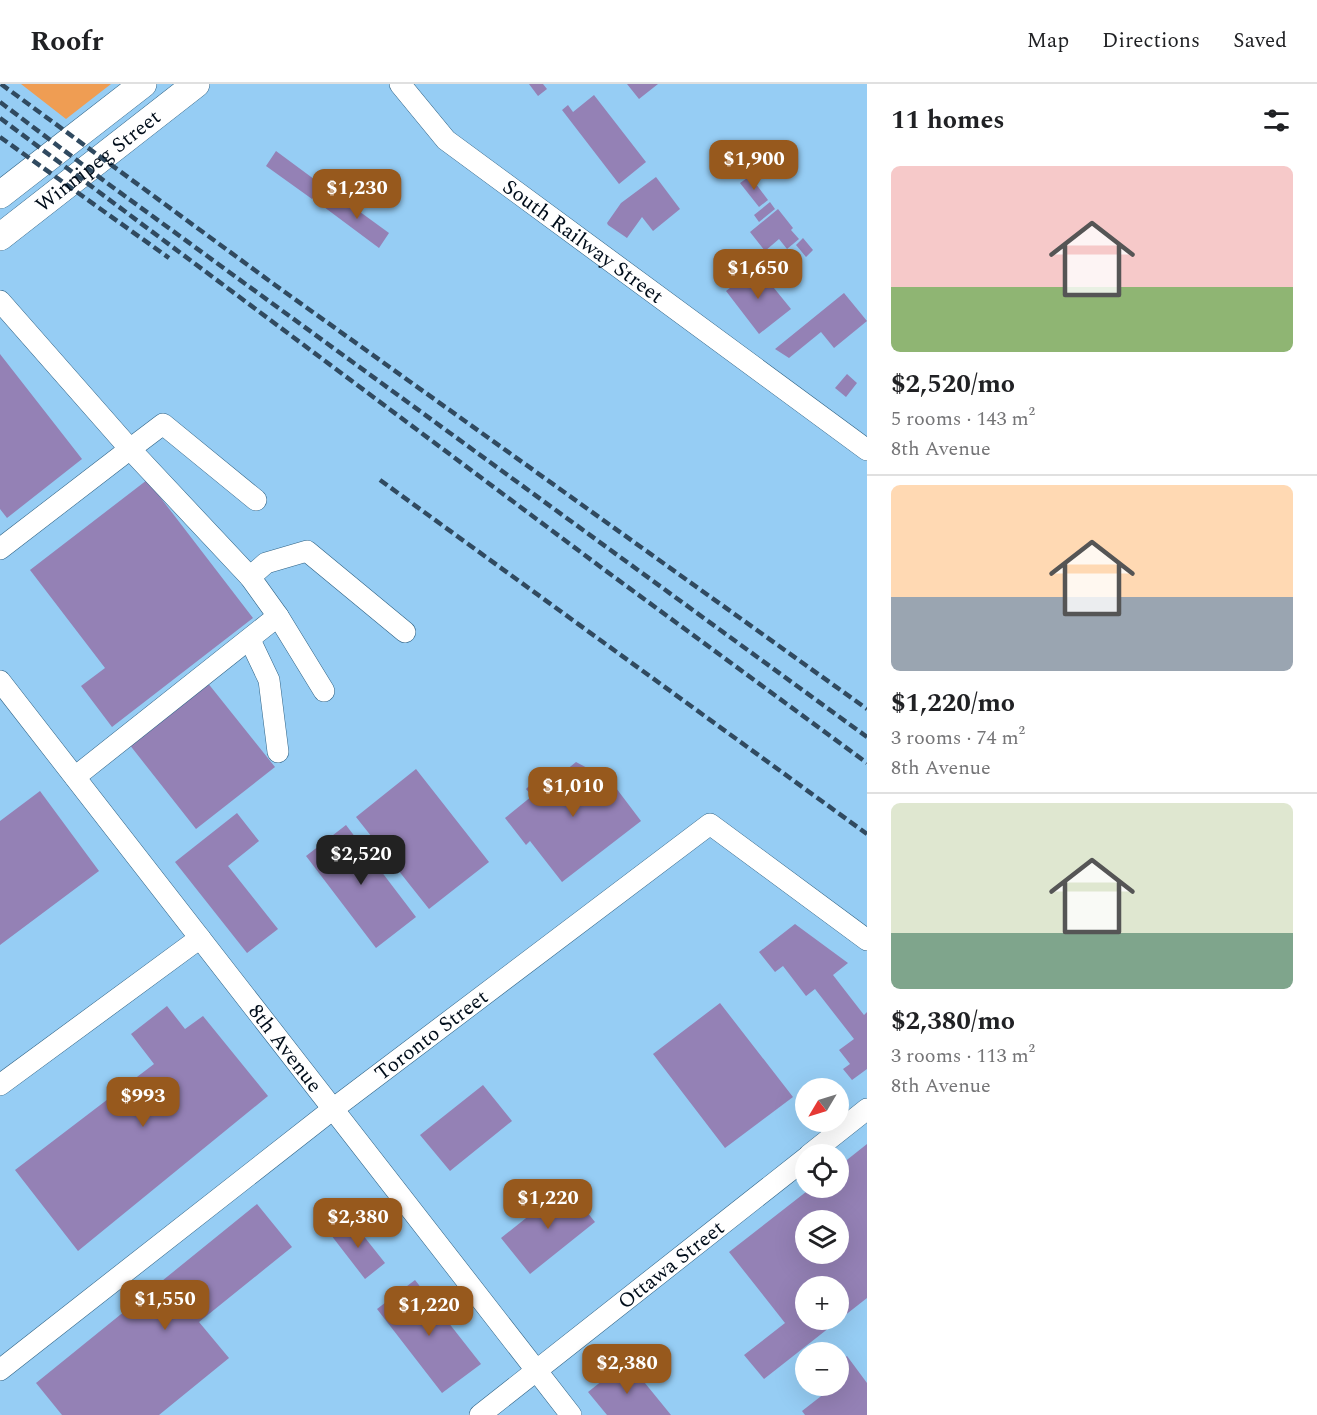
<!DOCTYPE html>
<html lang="en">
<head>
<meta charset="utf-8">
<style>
  body { margin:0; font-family:Spectral,serif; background:#f2f2f2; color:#202124; height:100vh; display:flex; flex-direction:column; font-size:22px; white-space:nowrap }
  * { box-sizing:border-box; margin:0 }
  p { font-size:20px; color:#757577 }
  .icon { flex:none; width:33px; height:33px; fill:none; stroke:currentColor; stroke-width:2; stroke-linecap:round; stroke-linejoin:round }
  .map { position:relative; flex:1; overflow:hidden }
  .drawer { display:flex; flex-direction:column; background:#fff; width:450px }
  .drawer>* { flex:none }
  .needle { width:39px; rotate:232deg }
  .controls { position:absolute; left:795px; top:994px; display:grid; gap:12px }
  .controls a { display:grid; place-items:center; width:54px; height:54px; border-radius:50%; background:#fff; box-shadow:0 6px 24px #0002; font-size:30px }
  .price { position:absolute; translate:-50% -51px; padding:0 14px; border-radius:12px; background:#97591d; color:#fff; font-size:20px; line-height:39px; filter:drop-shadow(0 2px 3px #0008) }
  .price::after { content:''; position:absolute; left:50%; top:36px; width:18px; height:14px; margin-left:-9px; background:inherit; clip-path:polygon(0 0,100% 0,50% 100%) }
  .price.current { background:#222; color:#fff }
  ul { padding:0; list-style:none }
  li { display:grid; align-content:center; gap:12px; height:318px; padding:0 24px }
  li+li { border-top:2px solid #e0e0e0 }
  li span { display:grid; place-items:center; height:186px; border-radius:9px; color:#555 }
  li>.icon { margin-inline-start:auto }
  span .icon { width:108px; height:108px; fill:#fffc; stroke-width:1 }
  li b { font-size:26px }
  h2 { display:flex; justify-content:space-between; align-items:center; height:72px; padding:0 24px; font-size:26px }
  header { display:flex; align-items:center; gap:36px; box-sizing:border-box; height:84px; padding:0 30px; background:#fff; border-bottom:2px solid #e0e0e0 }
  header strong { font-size:28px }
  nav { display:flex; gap:33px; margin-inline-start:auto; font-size:21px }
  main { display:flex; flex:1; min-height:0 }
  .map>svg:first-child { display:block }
  .green { fill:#ef9d53 }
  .building { fill:#9481b5; fill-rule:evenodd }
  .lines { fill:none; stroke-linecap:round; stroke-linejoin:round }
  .minor-casing { stroke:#2e6285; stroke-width:22 }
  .major-casing { stroke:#2e6285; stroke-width:28 }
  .minor { stroke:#fff; stroke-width:21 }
  .major { stroke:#fff; stroke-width:27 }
  .rail { stroke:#304a60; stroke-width:4.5; stroke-dasharray:9 4.5; stroke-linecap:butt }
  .labels { text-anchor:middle; stroke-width:4.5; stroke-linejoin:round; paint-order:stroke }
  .street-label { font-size:21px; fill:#000d1a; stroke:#cfeafe }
</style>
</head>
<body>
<header>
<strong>Roofr</strong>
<nav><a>Map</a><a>Directions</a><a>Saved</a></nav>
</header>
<main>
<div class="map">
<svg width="867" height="1331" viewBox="0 0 867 1331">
  <rect width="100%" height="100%" fill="#96cdf4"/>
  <path class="green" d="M21 0H111L66 35Z"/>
  <path class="building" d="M529 0H543L547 5 538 12Z
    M627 0H658L639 15Z
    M594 11 646 78 619 100 562 26 568 21 573 28Z
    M276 67 322 101 312 115 266 82Z
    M750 92 768 116 759 123 740 99Z
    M656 93 680 125 653 147 642 133 627 154 608 141 607 139 621 119Z
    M334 109 389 149 379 164 324 123Z
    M770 118 775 125 759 138 754 131Z
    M778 125 793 144 791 146 799 155 787 165 779 155 765 167 750 148Z
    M803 154 813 166 806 173 796 161Z
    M757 183 791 225 759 250 726 207Z
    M844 209 867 237 834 264 821 248 789 274 775 265Z
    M0 270 82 375 7 434 0 425Z
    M847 290 857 299 846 313 835 304Z
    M147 396 253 534 112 643 81 602 105 584 30 486Z
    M207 598 275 683 196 745 129 660Z
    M576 678 610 696 641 737 562 798 530 757 526 761 505 734 532 712 526 705 528 703 544 691 550 699Z
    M416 685 489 778 429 825 356 733Z
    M40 707 99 787 0 861V737Z
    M237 729 259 757 228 782 278 845 247 869 175 778Z
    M346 741 416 833 376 864 306 772Z
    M795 840 848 879 833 891 864 931 867 928V985L852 996 843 985 850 980 839 966 854 955 815 905 806 912 783 882 775 888 759 868Z
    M720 919 793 1013 725 1064 653 970Z
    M167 922 185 945 203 932 268 1012 78 1167 15 1086 154 980 131 950Z
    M483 1001 512 1037 450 1087 420 1051Z
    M867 1060V1214L764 1295 744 1271 785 1239 729 1168 811 1104H838V1083ZM806 1137H838V1170H806ZM806 1203H838V1236H806Z
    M566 1102 595 1138 530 1190 501 1154Z
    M257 1120 292 1163 199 1238 229 1274 159 1331H62L36 1299Z
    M351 1136 385 1179 365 1195 331 1151Z
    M415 1196 481 1280 442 1309 377 1225Z
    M847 1272 867 1299V1331H805L802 1327 834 1302H838L841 1297 838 1294V1279Z
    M627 1277 671 1331H607L588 1308Z"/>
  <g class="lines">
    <defs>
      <g id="minor">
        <path id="s1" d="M400 0 446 56 867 366"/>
        <path d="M0 217 130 365 0 465"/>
        <path d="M250 493 266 479 307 467 405 548"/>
        <path d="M278 532 324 607"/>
        <path d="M250 556 269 596 278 668"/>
        <path id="s2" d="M0 597 571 1331"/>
        <path d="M75 693 278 532 250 493 130 365 163 340 256 416"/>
        <path d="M0 1001 200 854"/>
        <path d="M809 1071 867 1025"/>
        <path id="s3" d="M0 1286 333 1025 710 740 867 856"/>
        <path id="s4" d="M480 1331 806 1074"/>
      </g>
      <g id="major">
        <path d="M0 111 143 0"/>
        <path id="s5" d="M0 153 196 0"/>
      </g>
    </defs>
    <use href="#minor" class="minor-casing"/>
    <use href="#major" class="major-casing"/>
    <use href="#minor" class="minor"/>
    <use href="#major" class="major"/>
    <path class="rail" d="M1 0 275 201 867 625
      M0 18 107 99 867 653
      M0 34 602 484 867 679
      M0 53 169 174
      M380 396 867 750"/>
  </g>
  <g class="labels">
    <g class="street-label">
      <text dy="7" stroke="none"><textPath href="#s5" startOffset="124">Winnipeg Street</textPath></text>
      <text dy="7" stroke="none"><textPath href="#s1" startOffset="243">South Railway Street</textPath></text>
      <text dy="7" stroke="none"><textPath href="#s3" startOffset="546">Toronto Street</textPath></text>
      <text dy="7" stroke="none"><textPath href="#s2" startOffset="465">8th Avenue</textPath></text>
      <text dy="7" stroke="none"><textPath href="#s4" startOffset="243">Ottawa Street</textPath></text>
    </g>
  </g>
</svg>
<div class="controls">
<a><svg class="needle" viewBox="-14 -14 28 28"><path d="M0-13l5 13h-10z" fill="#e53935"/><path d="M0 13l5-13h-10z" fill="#757577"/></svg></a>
<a><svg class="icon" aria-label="locate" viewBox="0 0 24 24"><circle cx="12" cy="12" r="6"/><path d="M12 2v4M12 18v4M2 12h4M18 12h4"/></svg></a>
<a><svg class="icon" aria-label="layers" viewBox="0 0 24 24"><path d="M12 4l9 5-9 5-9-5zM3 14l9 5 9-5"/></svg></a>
<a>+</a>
<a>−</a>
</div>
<b class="price" style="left:754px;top:107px">$1,900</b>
<b class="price" style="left:357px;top:136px">$1,230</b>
<b class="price" style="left:758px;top:216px">$1,650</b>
<b class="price" style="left:573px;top:734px">$1,010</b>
<b class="price current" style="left:361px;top:802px">$2,520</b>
<b class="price" style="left:143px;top:1044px">$993</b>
<b class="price" style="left:548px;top:1146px">$1,220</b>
<b class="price" style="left:358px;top:1165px">$2,380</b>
<b class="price" style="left:165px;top:1247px">$1,550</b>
<b class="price" style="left:429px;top:1253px">$1,220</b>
<b class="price" style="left:627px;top:1311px">$2,380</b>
</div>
<section class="drawer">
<h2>11 homes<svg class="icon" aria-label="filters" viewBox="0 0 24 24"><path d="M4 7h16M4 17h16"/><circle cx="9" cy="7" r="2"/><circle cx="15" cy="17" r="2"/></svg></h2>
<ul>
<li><span style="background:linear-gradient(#f6c9c9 65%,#8fb573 0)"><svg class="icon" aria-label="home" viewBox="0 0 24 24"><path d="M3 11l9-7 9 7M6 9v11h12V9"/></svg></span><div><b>$2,520/mo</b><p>5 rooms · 143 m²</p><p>8th Avenue</p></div></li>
<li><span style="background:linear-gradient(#ffd9b3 60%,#9aa5b1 0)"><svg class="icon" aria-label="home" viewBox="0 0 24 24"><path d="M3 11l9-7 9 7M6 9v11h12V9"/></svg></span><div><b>$1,220/mo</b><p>3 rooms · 74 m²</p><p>8th Avenue</p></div></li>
<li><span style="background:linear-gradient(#dfe7d0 70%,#7fa58c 0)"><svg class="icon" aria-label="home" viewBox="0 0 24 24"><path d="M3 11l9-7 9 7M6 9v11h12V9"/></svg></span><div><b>$2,380/mo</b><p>3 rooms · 113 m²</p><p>8th Avenue</p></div></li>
</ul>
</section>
</main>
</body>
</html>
